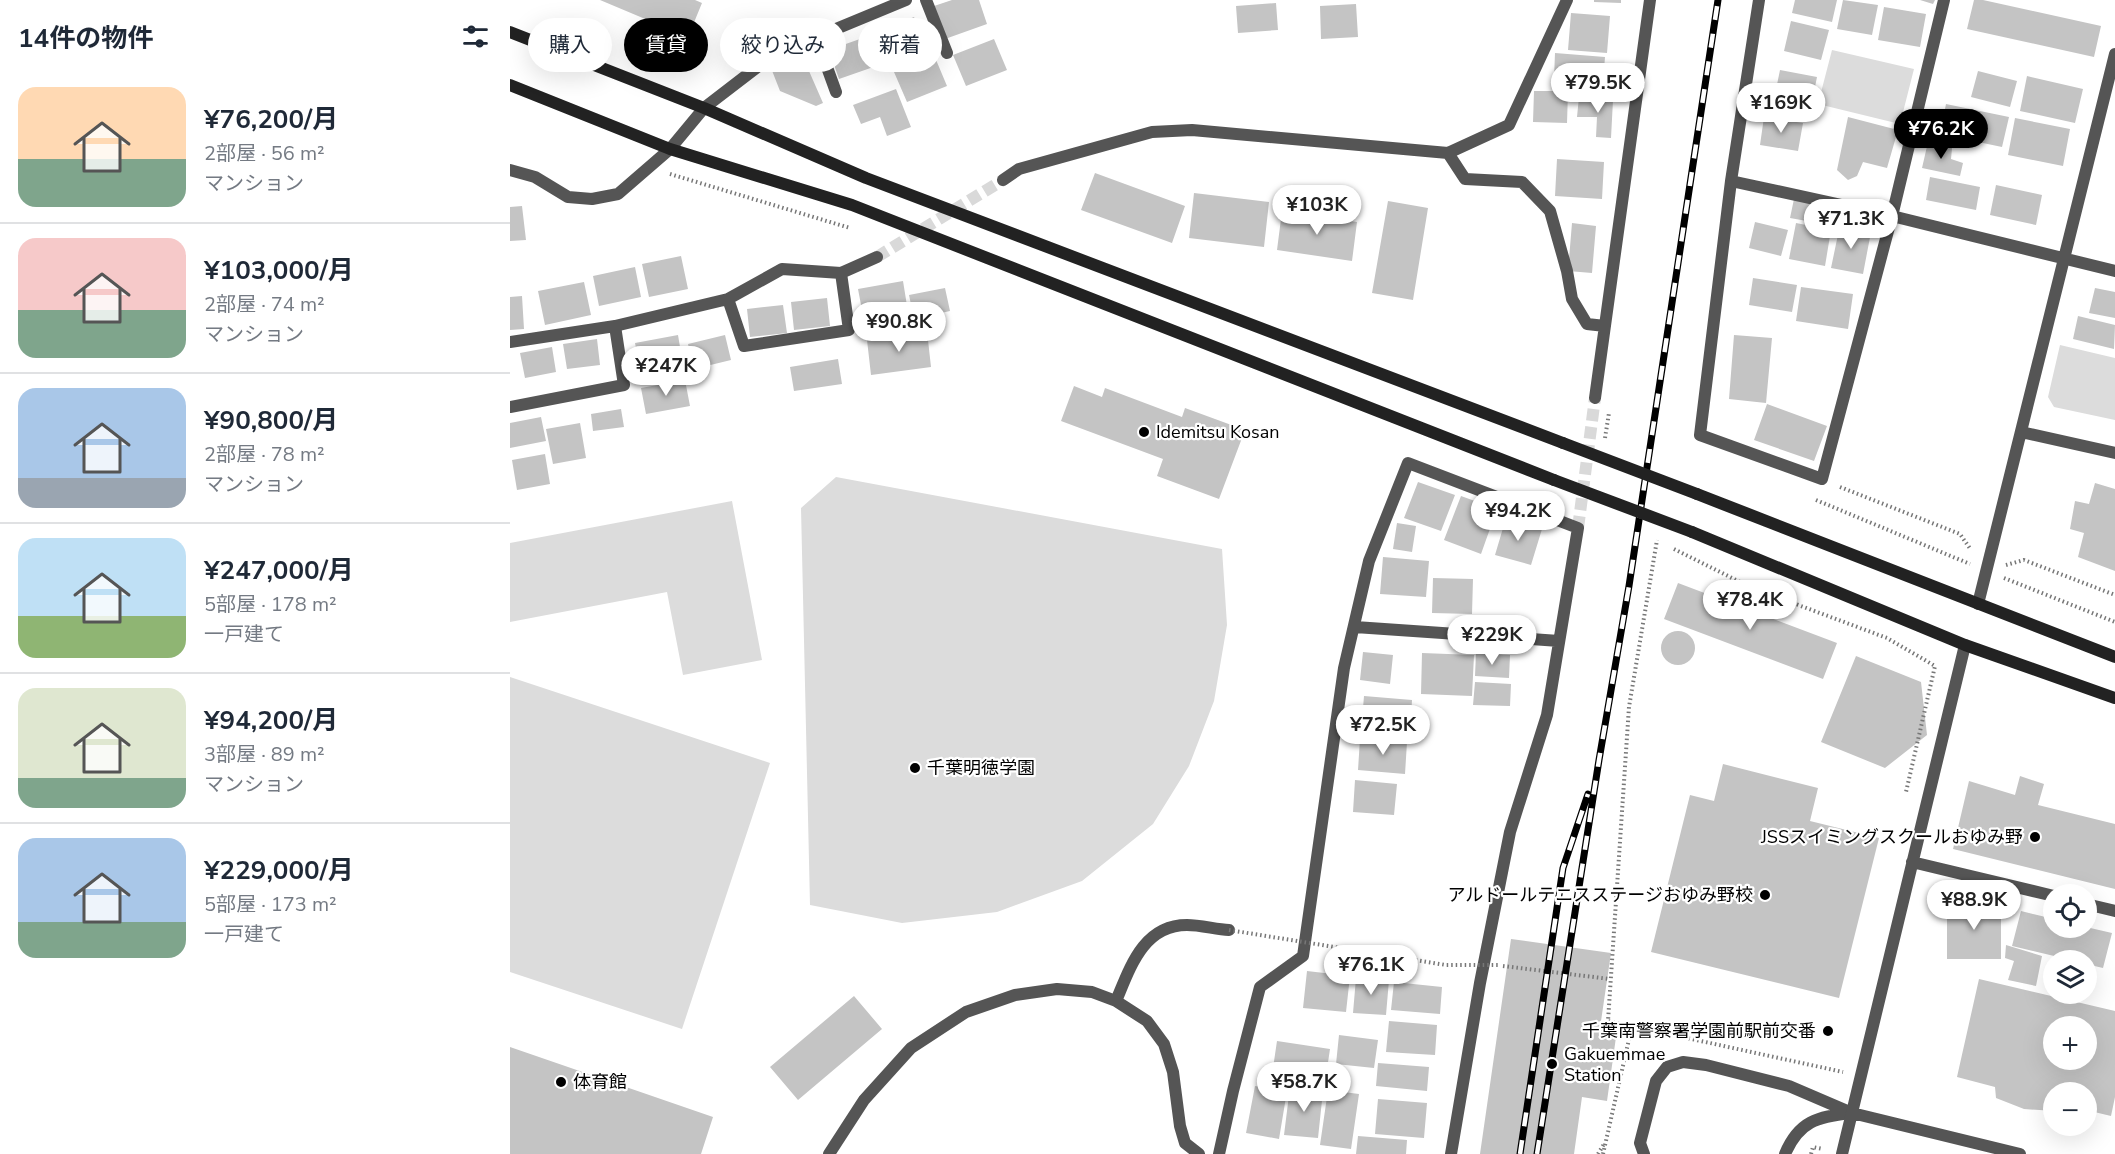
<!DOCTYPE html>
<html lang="ja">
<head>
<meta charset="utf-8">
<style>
  body { margin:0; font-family:"Nunito Sans","Noto Sans JP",sans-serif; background:#f6f6f7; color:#1f2937; height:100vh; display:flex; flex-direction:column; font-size:22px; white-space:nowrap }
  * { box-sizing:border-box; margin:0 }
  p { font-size:20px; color:#747a83 }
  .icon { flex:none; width:33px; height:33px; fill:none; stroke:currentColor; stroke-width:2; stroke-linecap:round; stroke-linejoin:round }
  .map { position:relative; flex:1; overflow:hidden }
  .panel { display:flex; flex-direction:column; background:#fff; width:510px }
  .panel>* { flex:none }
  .guide { position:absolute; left:18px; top:18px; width:570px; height:54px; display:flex; gap:12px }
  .tools { position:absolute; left:1533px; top:884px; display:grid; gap:12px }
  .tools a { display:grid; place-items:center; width:54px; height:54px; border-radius:50%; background:#fff; box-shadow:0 6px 24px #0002; font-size:30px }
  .price { position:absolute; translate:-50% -51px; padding:0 14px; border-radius:21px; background:#fff; color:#222; font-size:20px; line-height:39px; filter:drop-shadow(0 2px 3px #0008) }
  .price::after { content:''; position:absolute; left:50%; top:36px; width:18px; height:14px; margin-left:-9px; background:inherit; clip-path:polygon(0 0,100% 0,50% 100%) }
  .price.current { background:#000; color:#fff }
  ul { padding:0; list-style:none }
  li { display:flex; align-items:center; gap:18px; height:150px; padding:0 18px }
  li+li { border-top:2px solid #e0e1e3 }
  li span { display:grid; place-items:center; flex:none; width:168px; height:120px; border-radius:18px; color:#555 }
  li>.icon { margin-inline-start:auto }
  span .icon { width:72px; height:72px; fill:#fffc; stroke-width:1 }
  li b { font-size:26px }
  h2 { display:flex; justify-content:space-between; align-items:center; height:72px; padding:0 18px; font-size:26px }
  .chip { padding:0 21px; border-radius:27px; background:#fff; box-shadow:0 6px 24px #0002; font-size:21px; line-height:54px }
  .chip.current { background:#000; color:#fff }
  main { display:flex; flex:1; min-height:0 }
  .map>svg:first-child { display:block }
  .green { fill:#dcdcdc }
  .building { fill:#c4c4c4; fill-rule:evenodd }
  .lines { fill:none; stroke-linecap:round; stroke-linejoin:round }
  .street-tunnel { stroke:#d9d9d9; stroke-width:12; stroke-dasharray:12 6; stroke-linecap:butt }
  .path { stroke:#777; stroke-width:4; stroke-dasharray:1.5 3; stroke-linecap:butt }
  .lane { stroke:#555; stroke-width:12 }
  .street { stroke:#555; stroke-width:12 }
  .secondary { stroke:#222; stroke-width:12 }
  .rail-casing { stroke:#000; stroke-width:7 }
  .rail { stroke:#fff; stroke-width:4.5; stroke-dasharray:14; stroke-linecap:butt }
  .path-bridge { stroke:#777; stroke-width:4; stroke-dasharray:1.5 3; stroke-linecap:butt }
  .secondary-bridge { stroke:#222; stroke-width:12 }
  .poi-dot { fill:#000; stroke:#fff; stroke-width:2 }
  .labels { text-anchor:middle; stroke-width:4.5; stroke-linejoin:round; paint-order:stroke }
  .poi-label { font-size:18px; fill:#000; stroke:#fff; text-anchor:start }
</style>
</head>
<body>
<main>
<section class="panel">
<h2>14件の物件<svg class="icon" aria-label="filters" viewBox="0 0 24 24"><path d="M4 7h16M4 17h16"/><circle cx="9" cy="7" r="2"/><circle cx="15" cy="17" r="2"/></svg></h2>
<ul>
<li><span style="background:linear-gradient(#ffd9b3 60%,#7fa58c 0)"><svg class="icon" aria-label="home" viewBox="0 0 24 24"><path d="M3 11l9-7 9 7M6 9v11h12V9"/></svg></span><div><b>¥76,200/月</b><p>2部屋 · 56 m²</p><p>マンション</p></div></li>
<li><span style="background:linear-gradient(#f6c9c9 60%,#7fa58c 0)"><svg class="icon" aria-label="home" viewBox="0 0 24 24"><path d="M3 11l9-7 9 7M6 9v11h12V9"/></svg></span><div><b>¥103,000/月</b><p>2部屋 · 74 m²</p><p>マンション</p></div></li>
<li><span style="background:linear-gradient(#a9c7e8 75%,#9aa5b1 0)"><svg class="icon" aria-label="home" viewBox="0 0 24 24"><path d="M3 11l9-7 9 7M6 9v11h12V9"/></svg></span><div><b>¥90,800/月</b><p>2部屋 · 78 m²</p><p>マンション</p></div></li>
<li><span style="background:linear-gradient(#bfe0f5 65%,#8fb573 0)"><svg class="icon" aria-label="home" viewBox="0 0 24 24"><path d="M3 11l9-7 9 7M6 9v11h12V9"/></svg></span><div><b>¥247,000/月</b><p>5部屋 · 178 m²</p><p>一戸建て</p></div></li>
<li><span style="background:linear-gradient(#dfe7d0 75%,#7fa58c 0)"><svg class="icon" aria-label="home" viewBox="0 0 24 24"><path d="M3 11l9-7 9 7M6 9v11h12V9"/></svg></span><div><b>¥94,200/月</b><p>3部屋 · 89 m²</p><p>マンション</p></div></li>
<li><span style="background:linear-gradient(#a9c7e8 70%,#7fa58c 0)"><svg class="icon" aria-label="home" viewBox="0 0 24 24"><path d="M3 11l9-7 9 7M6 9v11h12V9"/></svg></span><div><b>¥229,000/月</b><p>5部屋 · 173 m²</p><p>一戸建て</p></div></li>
</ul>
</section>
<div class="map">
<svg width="1605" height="1154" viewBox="0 0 1605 1154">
  <rect width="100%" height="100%" fill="#fff"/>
  <path class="green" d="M1322 50 1404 69 1390 124 1308 104Z
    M1550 345 1605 358V420L1544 407 1538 397Z
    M326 477 712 549 717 625 704 701 679 766 643 824 572 881 487 912 392 923 300 905 291 508Z
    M222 501 252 660 173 675 157 592 0 622V543Z
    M0 677 260 763 172 1029 0 972Z"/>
  <path class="building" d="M90 0H185L192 3 178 37Z
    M442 0H469L477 24 435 39 424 6Z
    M1084 0H1111V3L1084 2Z
    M1285 0H1327L1322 22 1282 13Z
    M1333 0 1368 5 1362 35 1327 29Z
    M1410 0H1425L1423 4Z
    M1464 0H1473L1591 26 1584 57 1457 29Z
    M766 3 768 30 728 33 726 6Z
    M846 4 848 37 811 39 810 6Z
    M1374 7 1416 14 1410 47 1368 40Z
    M1061 13 1100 16 1097 53 1058 50Z
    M404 17 414 42 373 58 363 34Z
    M1281 21 1319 30 1311 60 1274 51Z
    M361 35 372 64 329 79 319 50Z
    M484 39 497 70 456 86 443 55Z
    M1045 53 1095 57 1093 82 1044 78Z
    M292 55 313 103 306 106 270 91 261 68Z
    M424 55 437 86 397 102 384 72Z
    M1270 70 1307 77 1301 107 1264 99Z
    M1468 71 1507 81 1500 107 1461 97Z
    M1517 76 1573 89 1565 123 1510 111Z
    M386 89 401 127 377 136 370 117 351 124 343 105Z
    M1024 91H1058L1057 123 1023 122Z
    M1069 97 1103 100 1101 138 1086 137 1087 117H1067Z
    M1436 104 1499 117 1492 147 1430 134Z
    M1254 117 1293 123 1288 151 1250 145Z
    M1338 117 1388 130 1377 168 1353 162 1347 176 1338 180 1327 170Z
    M1505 118 1560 129 1553 166 1498 155Z
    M1418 142 1442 148 1441 159 1453 163 1450 176 1412 168Z
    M1047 159 1094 162 1092 199 1045 196Z
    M585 173 675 206 662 243 571 210Z
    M1420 177 1470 187 1466 210 1416 200Z
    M1486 185 1532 195 1526 225 1480 215Z
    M684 193 759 202 754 247 679 238Z
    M1284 199 1322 206 1319 225 1280 218Z
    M878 201 918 208 903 300 862 293Z
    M12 206 16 240 0 241V207Z
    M772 211 847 222 842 261 767 250Z
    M1245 222 1278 230 1271 256 1239 248Z
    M1062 223 1086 226 1082 273 1058 271Z
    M1286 223 1321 230 1315 266 1279 259Z
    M1330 225 1361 232 1353 274 1321 268Z
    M171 256 178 289 139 297 132 264Z
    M125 267 131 297 89 306 83 276Z
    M1243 278 1287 285 1282 312 1239 305Z
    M393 281 399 318 355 326 348 289Z
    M74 282 81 315 35 325 28 291Z
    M1291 287 1343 294 1338 329 1286 321Z
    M435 288 440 311 404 319 399 295Z
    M1585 288 1605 292V318L1579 313Z
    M12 296 14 329 0 330V297Z
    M317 298 320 326 284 330 281 302Z
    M273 305 277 333 240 337 237 309Z
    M1568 316 1605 325 1604 349 1563 339Z
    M417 331 421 367 361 375 357 340Z
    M168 335 173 365 131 373 125 343Z
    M215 335 221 360 184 369 178 344Z
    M1224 335 1262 338 1256 403 1219 399Z
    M87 339 90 365 57 369 53 344Z
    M42 347 46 372 15 378 10 353Z
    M328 359 332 384 284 391 280 367Z
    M175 380 180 406 136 414 131 388Z
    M564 386 592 397 595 388 672 417 675 408 735 430 709 499 647 476 653 459 551 421Z
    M1257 404 1317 426 1304 461 1244 440Z
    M111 409 114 427 83 431 81 414Z
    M31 417 36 441 0 448V423Z
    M70 423 76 458 43 464 36 429Z
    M35 454 40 484 7 490 2 460Z
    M908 482 945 495 931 531 894 518Z
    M1585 483 1605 489V571L1568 557 1574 533 1560 529 1565 501 1579 504Z
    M951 496 987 509 971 554 934 540Z
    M996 518 1032 529 1021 565 985 555Z
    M887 523 906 526 902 552 883 549Z
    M873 557 919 561 916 597 870 594Z
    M923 578 963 579 962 614 922 613Z
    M1168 583 1327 643 1313 679 1154 619Z
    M1151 648a17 17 0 1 1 34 0a17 17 0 1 1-34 0Z
    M853 652 883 655 880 684 850 680Z
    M912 653 964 655 962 696 911 694Z
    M966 653 1000 655 999 678 965 676Z
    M1346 656 1411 682 1417 735 1375 768 1311 742Z
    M965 682 1001 684 1000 706 963 705Z
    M854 696 902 700 900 735 851 732Z
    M850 739 897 742 895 774 848 770Z
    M1213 764 1308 788 1300 821 1369 838 1329 998 1141 952 1180 795 1204 801Z
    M1510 776 1534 784 1528 805 1605 824V889L1443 849 1459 781 1505 795Z
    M845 780 887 784 884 815 843 812Z
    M1437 904H1491V959H1437Z
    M1511 911 1544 919V927H1576L1602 933 1593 968 1576 964V960H1561L1502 946Z
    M1001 939 1101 953 1090 1028 1107 1030 1097 1101 1072 1097 1064 1154H970Z
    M1496 945 1532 956 1526 986 1498 980 1504 961 1495 958Z
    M797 971 840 976 836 1012 793 1008Z
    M846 978 879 980 876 1015 843 1013Z
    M1469 979 1605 1011V1097L1601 1116 1576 1110V1092H1544V1111L1514 1109 1486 1098 1485 1087 1447 1077ZM1544 1026H1576V1059H1544Z
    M884 982 932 987 930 1014 881 1010Z
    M344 996 372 1029 288 1100 260 1067Z
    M879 1021 927 1025 925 1055 876 1052Z
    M829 1035 868 1040 864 1068 826 1064Z
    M767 1041 820 1049 816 1076 763 1068Z
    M0 1047 203 1117 191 1154H0Z
    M868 1063 919 1067 917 1091 866 1086Z
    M745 1086 777 1091 769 1139 736 1133Z
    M780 1087 813 1091 808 1138 774 1135Z
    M818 1090 849 1094 841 1149 810 1145Z
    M868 1099 917 1103 914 1138 865 1134Z
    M848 1136 897 1140 896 1154H846Z"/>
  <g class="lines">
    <path class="street-tunnel" d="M367 257 493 180
      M1068 528 1085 398"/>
    <path class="path" d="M160 174 340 228
      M1095 438 1099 413
      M1330 487 1450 534 1461 550
      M1306 500 1460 564
      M1164 549 1240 587 1377 638 1425 666 1396 792
      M1496 565 1514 560 1605 595
      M1494 578 1605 622
      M993 966 1100 979
      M1122 1026 1098 1021 1119 707 1147 540
      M1088 1071 1111 1076
      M1088 1154 1094 1144
      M1093 1154 1122 1026 1333 1072
      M1301 1154 1303 1147 1313 1149"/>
    <path class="lane" d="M606 1001C620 968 633 925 677 925 690 925 705 929 719 930
      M319 1154 354 1100 401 1048 456 1012 505 995 547 989 582 992 606 1001 637 1021 654 1044 663 1072 670 1126 675 1143 689 1154
      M1134 1154 1130 1143 1146 1081 1157 1067 1173 1062 1196 1065 1279 1086 1342 1113
      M1275 1154C1289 1121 1307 1117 1341 1113"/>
    <path class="street" d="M416 0 437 53
      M1249 0 1221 181 1190 435 1312 479 1382 216 1434 0
      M306 37 326 92
      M938 153 999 125 1057 0
      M0 170 25 177 58 197 82 199 108 194 160 149 194 108 263 55 396 0
      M493 180 509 169 642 132 682 130 938 153 955 179 1012 182 1040 211 1057 271 1062 299 1077 324 1095 326
      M1221 181 1382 216 1605 271
      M218 299 234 346 339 330 331 273
      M0 342 105 326 218 299 272 269 331 273 367 257
      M1085 398 1140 0
      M0 407 114 385 105 326
      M1511 432 1605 453
      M1468 604 1605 54
      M845 627 1049 641
      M1402 862 1544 896
      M1576 904 1605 911
      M1342 1113 1510 1154
      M709 1154 723 1091 750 987 793 956 834 668 859 561 898 463 1068 528 1037 715 1000 832 970 983 941 1154
      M1332 1154 1455 645"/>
    <path class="secondary" d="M0 32 194 108 356 178 1053 443
      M0 85 160 149 342 205 1044 480
      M1187 494 1605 657
      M1182 532 1455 645 1605 698"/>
    <defs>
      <path id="rail" d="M1010 1154 1053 868 1078 794
        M1027 1154 1089 760 1119 586 1208 0"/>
    </defs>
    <use href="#rail" class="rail-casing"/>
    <use href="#rail" class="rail"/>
    <path class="path-bridge" d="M719 930 936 965H990"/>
    <path class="secondary-bridge" d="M1053 443 1187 494
      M1044 480 1182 532"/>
  </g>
  <g class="poi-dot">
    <circle cx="634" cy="432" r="6"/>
    <circle cx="405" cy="768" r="6"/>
    <circle cx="1525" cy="837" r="6"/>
    <circle cx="1255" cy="895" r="6"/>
    <circle cx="1318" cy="1031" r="6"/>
    <circle cx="1042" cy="1064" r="6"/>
    <circle cx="51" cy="1082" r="6"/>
  </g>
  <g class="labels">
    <g class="poi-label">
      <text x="646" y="438">Idemitsu Kosan</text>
      <text x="417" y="774">千葉明徳学園</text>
      <text x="1513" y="843" text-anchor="end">JSSスイミングスクールおゆみ野</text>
      <text x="1243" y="901" text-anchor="end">アルドールテニスステージおゆみ野校</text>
      <text x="1306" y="1037" text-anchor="end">千葉南警察署学園前駅前交番</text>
      <text x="1054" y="1060">Gakuemmae<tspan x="1054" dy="21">Station</tspan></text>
      <text x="63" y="1088">体育館</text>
    </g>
  </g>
</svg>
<div class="tools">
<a><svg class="icon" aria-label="locate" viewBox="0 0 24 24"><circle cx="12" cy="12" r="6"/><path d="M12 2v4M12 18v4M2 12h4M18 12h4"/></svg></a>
<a><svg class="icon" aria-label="layers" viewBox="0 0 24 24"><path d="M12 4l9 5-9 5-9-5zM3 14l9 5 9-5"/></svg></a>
<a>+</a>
<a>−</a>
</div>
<b class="price" style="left:1088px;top:114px">¥79.5K</b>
<b class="price" style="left:1271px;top:134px">¥169K</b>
<b class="price current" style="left:1431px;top:160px">¥76.2K</b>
<b class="price" style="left:807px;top:236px">¥103K</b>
<b class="price" style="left:1341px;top:250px">¥71.3K</b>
<b class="price" style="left:389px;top:353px">¥90.8K</b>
<b class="price" style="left:156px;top:397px">¥247K</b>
<b class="price" style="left:1008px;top:542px">¥94.2K</b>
<b class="price" style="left:1240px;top:631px">¥78.4K</b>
<b class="price" style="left:982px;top:666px">¥229K</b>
<b class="price" style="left:873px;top:756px">¥72.5K</b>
<b class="price" style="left:1464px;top:931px">¥88.9K</b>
<b class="price" style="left:861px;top:996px">¥76.1K</b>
<b class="price" style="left:794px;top:1113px">¥58.7K</b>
<div class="guide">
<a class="chip">購入</a>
<a class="chip current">賃貸</a>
<a class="chip">絞り込み</a>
<a class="chip">新着</a>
</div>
</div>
</main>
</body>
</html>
